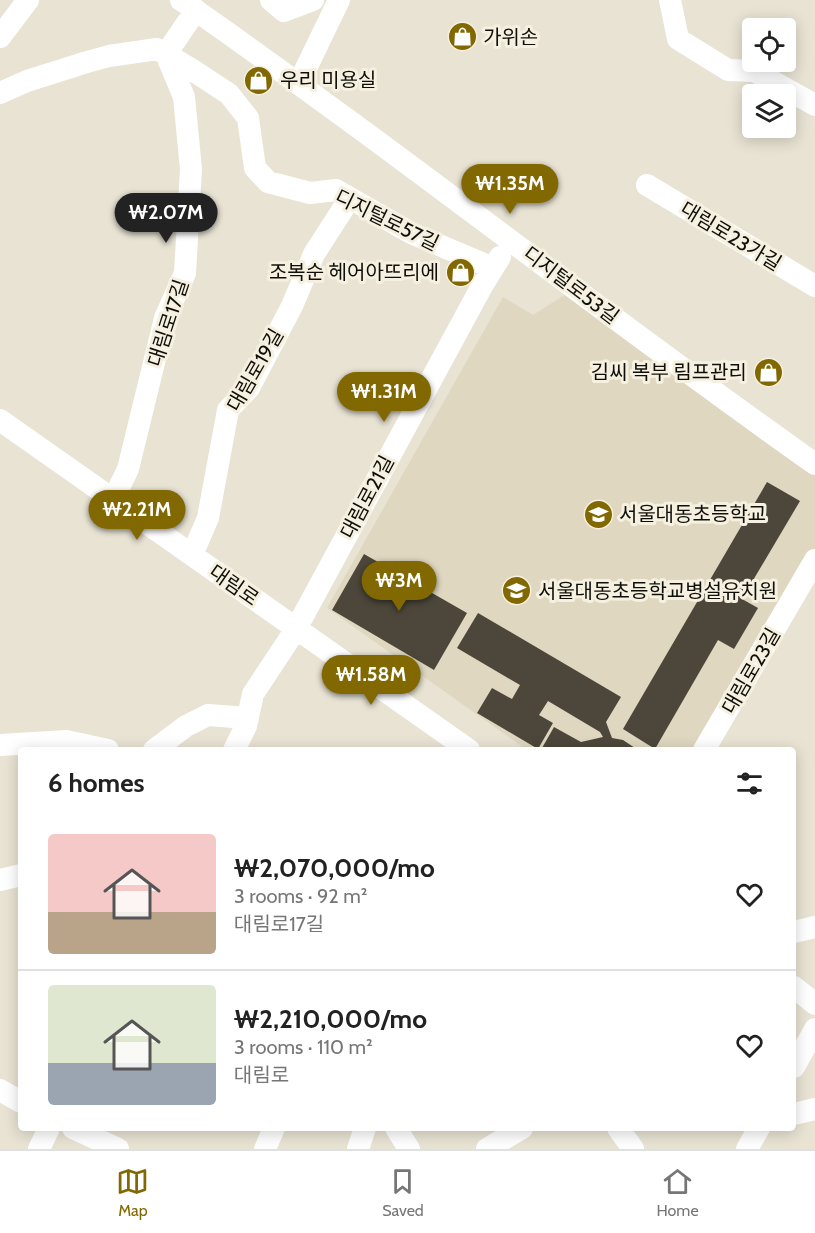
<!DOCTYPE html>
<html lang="en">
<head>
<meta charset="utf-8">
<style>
  body { margin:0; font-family:Cabin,"Noto Sans KR",sans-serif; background:#f2f2f2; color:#222; height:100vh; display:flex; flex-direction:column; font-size:22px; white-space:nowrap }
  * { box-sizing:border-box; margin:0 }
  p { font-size:20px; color:#767676 }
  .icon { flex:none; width:33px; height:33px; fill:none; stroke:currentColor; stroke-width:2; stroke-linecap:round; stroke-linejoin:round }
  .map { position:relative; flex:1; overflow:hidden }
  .drawer { position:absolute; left:18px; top:747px; width:778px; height:384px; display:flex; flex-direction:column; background:#fff; border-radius:6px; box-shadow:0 3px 15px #0003 }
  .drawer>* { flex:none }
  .tools { position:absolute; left:742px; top:18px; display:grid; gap:12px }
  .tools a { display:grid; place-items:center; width:54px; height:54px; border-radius:6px; background:#fff; box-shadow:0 3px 15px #0003; font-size:30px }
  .price { position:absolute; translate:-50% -51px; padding:0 14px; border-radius:21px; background:#826800; color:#fff; font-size:20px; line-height:39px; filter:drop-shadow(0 2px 3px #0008) }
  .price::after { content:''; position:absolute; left:50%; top:36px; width:18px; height:14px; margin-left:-9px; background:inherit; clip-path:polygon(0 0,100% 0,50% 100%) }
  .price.active { background:#222; color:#fff }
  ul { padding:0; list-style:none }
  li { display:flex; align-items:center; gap:18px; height:150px; padding:0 30px }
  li+li { border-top:2px solid #e0e0e0 }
  li span { display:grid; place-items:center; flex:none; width:168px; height:120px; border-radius:6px; color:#555 }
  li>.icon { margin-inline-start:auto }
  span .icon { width:72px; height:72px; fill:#fffc; stroke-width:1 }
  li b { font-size:26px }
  h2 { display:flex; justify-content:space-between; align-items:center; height:72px; padding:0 30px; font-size:26px }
  .tabs { display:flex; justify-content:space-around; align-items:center; height:84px; border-top:2px solid #e0e0e0; background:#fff; font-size:16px; color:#767676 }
  .tabs a { display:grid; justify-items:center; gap:3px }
  .tabs .active { color:#826800 }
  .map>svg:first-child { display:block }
  .built { fill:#dfd7c0 }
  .building { fill:#4c473a }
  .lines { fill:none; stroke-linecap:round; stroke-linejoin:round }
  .minor { stroke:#fff; stroke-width:22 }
  .labels { text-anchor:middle; stroke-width:6; stroke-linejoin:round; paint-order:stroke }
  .poi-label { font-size:20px; fill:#0f0e08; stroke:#f6f0e0; text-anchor:start }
  .street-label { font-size:20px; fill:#0f0e08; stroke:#f6f0e0 }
</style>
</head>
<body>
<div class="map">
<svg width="815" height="1149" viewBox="0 0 815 1149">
  <rect width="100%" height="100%" fill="#e8e3d3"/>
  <path class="built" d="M566 294 815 475V552L701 750H527L327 608 503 297 533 315Z"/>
  <path class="building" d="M767 482 800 501 742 599 758 608 734 649 718 640 655 749 623 729Z
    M364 554 467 613 434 670 332 610Z
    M478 613 621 697 606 722 612 738 623 740 638 750H545L542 748 554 727 581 742 603 737 600 732 548 701 539 715 553 723 538 749 477 713 492 688 512 699 520 685 457 648Z"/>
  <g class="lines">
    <path class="minor" d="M181 0C396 150 601 313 815 464
      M271 0 284 11 313 0
      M670 0 678 39 728 70 754 71 815 105
      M0 37 28 0
      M299 83 339 0
      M0 93 27 81 87 62 109 56 157 49 191 69 229 94 248 118 255 168 268 182 310 193 336 190 411 233 493 268
      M647 185 815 286
      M0 420 469 750
      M113 500 128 469 165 318 185 273 191 169 184 97 166 54 196 10
      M192 555 208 518 228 410 249 388 292 306 314 254 350 198
      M0 745 66 741 108 750
      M154 750 186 726 208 715 248 718
      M234 750 246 726 253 694 296 629 482 286 500 257
      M704 750 815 560
      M0 880 21 875
      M794 932 815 927
      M794 987 815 1004
      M794 1067 815 1029
      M0 1090 21 1102
      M794 1114 815 1109
      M73 1128 118 1149
      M396 1128 409 1149
      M618 1128 633 1149
      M39 1149 49 1128
      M265 1149 274 1128
      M358 1149 365 1128
      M487 1149 522 1128
      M747 1149 759 1128"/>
  </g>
  <defs>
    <symbol id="shop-disc" viewBox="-11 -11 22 22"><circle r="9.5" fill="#826800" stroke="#f6f0e0"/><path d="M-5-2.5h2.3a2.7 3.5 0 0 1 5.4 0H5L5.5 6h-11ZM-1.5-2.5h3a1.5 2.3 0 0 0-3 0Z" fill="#fff"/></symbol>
    <symbol id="school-disc" viewBox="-11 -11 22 22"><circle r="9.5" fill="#826800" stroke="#f6f0e0"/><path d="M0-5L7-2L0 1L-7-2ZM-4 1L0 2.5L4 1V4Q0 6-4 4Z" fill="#fff"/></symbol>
  </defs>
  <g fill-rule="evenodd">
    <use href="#shop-disc" x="446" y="20" width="33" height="33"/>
    <use href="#shop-disc" x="242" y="64" width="33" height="33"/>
    <use href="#shop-disc" x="444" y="256" width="33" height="33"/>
    <use href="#shop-disc" x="752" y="356" width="33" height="33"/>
    <use href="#school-disc" x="582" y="498" width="33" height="33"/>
    <use href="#school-disc" x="500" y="574" width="33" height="33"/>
  </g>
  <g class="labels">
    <g class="poi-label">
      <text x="483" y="44">가위손</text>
      <text x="280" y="87">우리 미용실</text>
      <text x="439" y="279" text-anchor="end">조복순 헤어아뜨리에</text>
      <text x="747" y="379" text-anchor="end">김씨 복부 림프관리</text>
      <text x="619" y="521">서울대동초등학교</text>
      <text x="538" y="598">서울대동초등학교병설유치원</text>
    </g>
    <g class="street-label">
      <text transform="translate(387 220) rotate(26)" y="7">디지털로57길</text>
      <text transform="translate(731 236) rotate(31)" y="7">대림로23가길</text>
      <text transform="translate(571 285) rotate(37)" y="7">디지털로53길</text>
      <text transform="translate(168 323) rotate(-72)" y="7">대림로17길</text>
      <text transform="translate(255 370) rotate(-60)" y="7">대림로19길</text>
      <text transform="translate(367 497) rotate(-62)" y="7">대림로21길</text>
      <text transform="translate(234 585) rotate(35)" y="7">대림로</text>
      <text transform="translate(751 671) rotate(-60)" y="7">대림로23길</text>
    </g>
  </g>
</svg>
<div class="tools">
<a><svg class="icon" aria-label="locate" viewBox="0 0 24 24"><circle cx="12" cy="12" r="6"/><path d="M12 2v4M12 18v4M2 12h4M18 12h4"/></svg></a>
<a><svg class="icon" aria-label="layers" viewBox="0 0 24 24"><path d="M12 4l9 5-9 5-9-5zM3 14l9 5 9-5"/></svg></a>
</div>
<b class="price" style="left:510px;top:215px">₩1.35M</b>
<b class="price active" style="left:166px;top:244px">₩2.07M</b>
<b class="price" style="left:384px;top:423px">₩1.31M</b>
<b class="price" style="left:137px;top:541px">₩2.21M</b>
<b class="price" style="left:399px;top:612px">₩3M</b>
<b class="price" style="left:371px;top:706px">₩1.58M</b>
<section class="drawer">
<h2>6 homes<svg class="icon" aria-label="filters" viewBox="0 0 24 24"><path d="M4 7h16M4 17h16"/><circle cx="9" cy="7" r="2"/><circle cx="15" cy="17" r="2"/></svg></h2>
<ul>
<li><span style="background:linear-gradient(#f6c9c9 65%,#b9a48a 0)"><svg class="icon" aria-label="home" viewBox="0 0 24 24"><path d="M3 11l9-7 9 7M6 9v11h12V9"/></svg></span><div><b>₩2,070,000/mo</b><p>3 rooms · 92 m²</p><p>대림로17길</p></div><svg class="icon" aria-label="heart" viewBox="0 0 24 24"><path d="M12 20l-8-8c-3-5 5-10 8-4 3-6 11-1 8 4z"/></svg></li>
<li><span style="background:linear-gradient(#dfe7d0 65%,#9aa5b1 0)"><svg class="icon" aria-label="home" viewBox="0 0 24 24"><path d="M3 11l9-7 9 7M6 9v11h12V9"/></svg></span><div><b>₩2,210,000/mo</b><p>3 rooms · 110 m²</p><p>대림로</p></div><svg class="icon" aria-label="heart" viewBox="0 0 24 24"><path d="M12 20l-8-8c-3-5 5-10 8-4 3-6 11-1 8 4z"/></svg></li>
</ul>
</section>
</div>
<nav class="tabs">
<a class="active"><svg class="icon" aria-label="map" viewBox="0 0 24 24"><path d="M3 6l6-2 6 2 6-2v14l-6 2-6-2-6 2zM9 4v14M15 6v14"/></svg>Map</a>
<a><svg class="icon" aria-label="saved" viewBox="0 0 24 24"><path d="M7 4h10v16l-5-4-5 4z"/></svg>Saved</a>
<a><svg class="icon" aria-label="home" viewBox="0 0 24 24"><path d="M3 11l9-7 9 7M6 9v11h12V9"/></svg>Home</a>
</nav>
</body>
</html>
